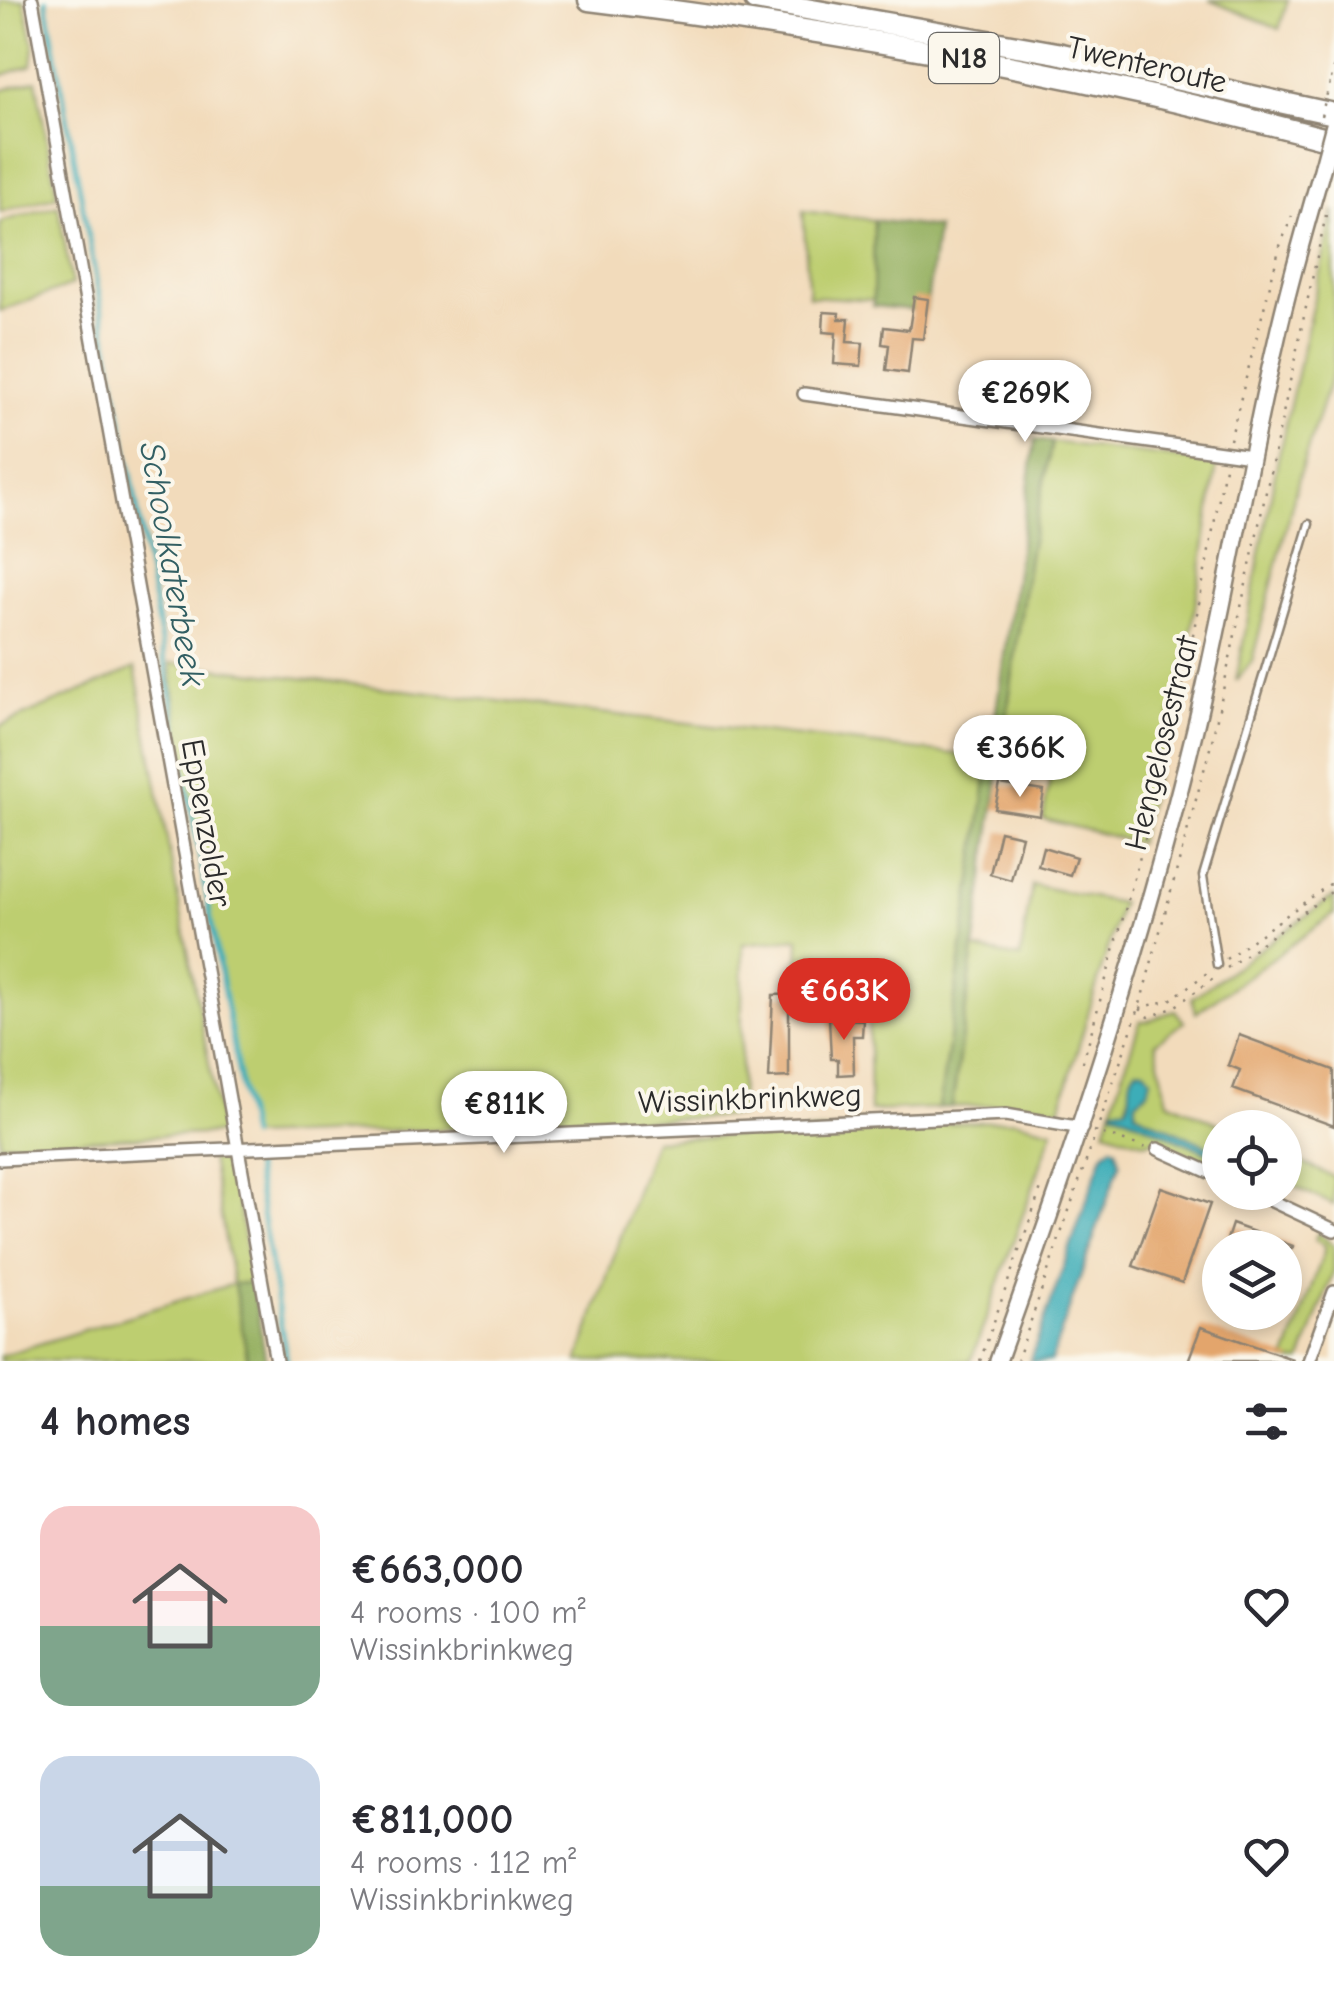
<!DOCTYPE html>
<html lang="en">
<head>
<meta charset="utf-8">
<style>
  body { margin:0; font-family:"Comic Neue",sans-serif; background:#f2f2f3; color:#2b2b33; height:100vh; display:flex; flex-direction:column; font-size:38px; white-space:nowrap }
  * { box-sizing:border-box; margin:0 }
  p { font-size:32px; color:#7c7c81 }
  .icon { flex:none; width:55px; height:55px; fill:none; stroke:currentColor; stroke-width:2; stroke-linecap:round; stroke-linejoin:round }
  .map { position:relative; height:1361px; overflow:hidden }
  .panel { display:flex; flex-direction:column; background:#fff; flex:1 }
  .panel>* { flex:none }
  .tools { position:absolute; left:1202px; top:1110px; display:grid; gap:20px }
  .tools a { display:grid; place-items:center; width:100px; height:100px; border-radius:50%; background:#fff; box-shadow:0 5px 15px #0003; font-size:50px }
  .price { position:absolute; translate:-50% -85px; padding:0 22px; border-radius:35px; background:#fff; color:#222; font-size:32px; line-height:65px; filter:drop-shadow(0 2px 5px #0008) }
  .price::after { content:''; position:absolute; left:50%; top:60px; width:30px; height:22px; margin-left:-15px; background:inherit; clip-path:polygon(0 0,100% 0,50% 100%) }
  .price.on { background:#d93025; color:#fff }
  ul { padding:0; list-style:none }
  li { display:flex; align-items:center; gap:30px; height:250px; padding:0 40px }
  li span { display:grid; place-items:center; flex:none; width:280px; height:200px; border-radius:30px; color:#555 }
  li>.icon { margin-inline-start:auto }
  span .icon { width:120px; height:120px; fill:#fffc; stroke-width:1 }
  li b { font-size:42px }
  h2 { display:flex; justify-content:space-between; align-items:center; height:120px; padding:0 40px; font-size:42px }
  .map>svg:first-child { display:block }
  .green { fill:#bdce70; stroke:#747c4e; stroke-width:2.5 }
  .forest { fill:#96b162; stroke:#606e46; stroke-width:2.5 }
  .water { fill:#3dadb8; stroke:#346c72; stroke-width:2.5 }
  .lines { fill:none; stroke-linecap:round; stroke-linejoin:round }
  .stream { stroke:#3dadb8; stroke-width:5 }
  .building { fill:#e3a56c }
  .service-casing { stroke:#8e8373; stroke-width:11 }
  .minor-casing { stroke:#8e8373; stroke-width:16 }
  .secondary-casing { stroke:#8e8373; stroke-width:20 }
  .trunk-casing { stroke:#8e8373; stroke-width:25 }
  .path { stroke:#8e8373; stroke-width:2.5; stroke-dasharray:2.5 8; stroke-linecap:butt }
  .service { stroke:#fff; stroke-width:6 }
  .minor { stroke:#fff; stroke-width:11 }
  .secondary { stroke:#fff; stroke-width:15 }
  .trunk { stroke:#fff; stroke-width:20 }
  .secondary-bridge-casing { stroke:#8e8373; stroke-width:20; stroke-linecap:butt }
  .path-bridge { stroke:#8e8373; stroke-width:2.5; stroke-dasharray:2.5 8; stroke-linecap:butt }
  .secondary-bridge { stroke:#fff; stroke-width:15 }
  .labels { text-anchor:middle; stroke-width:8; stroke-linejoin:round; paint-order:stroke }
  .shield { fill:#fbf7ec; stroke:#696865; stroke-width:2.5 }
  .shield-label { font-size:30px; font-weight:bold; fill:#2b2b2b }
  .street-label { font-size:32px; fill:#2b2b2b; stroke:#fbf7ec }
  .water-label { font-size:35px; font-style:italic; fill:#325f63; stroke:#fbf7ec }
</style>
</head>
<body>
<div class="map">
<svg width="1334" height="1361" viewBox="0 0 1334 1361">
  <rect width="100%" height="100%" fill="#fbf7ec"/>
  <filter id="ink" filterUnits="userSpaceOnUse"><feTurbulence type="fractalNoise" baseFrequency=".01" numOctaves="2"/><feDisplacementMap in="SourceGraphic" scale="20" xChannelSelector="R" yChannelSelector="G"/><feConvolveMatrix kernelMatrix="1 2 1 2 8 2 1 2 1" color-interpolation-filters="sRGB"/></filter>
  <filter id="wash" filterUnits="userSpaceOnUse"><feTurbulence type="fractalNoise" baseFrequency=".0048" numOctaves="4" result="noise"/><feDisplacementMap in="SourceGraphic" scale="40" xChannelSelector="R" yChannelSelector="G"/><feGaussianBlur stdDeviation="2.25" result="paint"/><feColorMatrix in="noise" values="0 0 0 0 0 0 0 0 0 0 0 0 0 0 0 0 0 1.4 0 .05"/><feComposite in="paint" operator="in"/></filter>
  <g filter="url(#wash)">
    <rect width="100%" height="100%" fill="#f2dbbb"/>
    <path class="green" d="M0 0H24L34 47 32 65 0 76Z
      M1209 0H1288L1279 29Z
      M36 80 57 196 0 212V91Z
      M58 205 72 285 0 311V222Z
      M1334 210V368L1302 466 1252 661 1236 681 1278 458Z
      M803 211 874 220 873 300 809 296Z
      M1052 442 1217 463 1189 647 1138 843 1043 819 1051 771 1001 759 1029 556Z
      M170 663 990 758 939 1108 870 1111 868 988 798 989 799 938 743 944 740 1116 250 1137 182 753Z
      M135 668 222 1133 0 1144V726Z
      M1032 885 1121 903 1060 1109 1030 1104 952 1107 974 949 1020 958Z
      M1334 896V914L1196 1013 1192 998Z
      M1175 1010 1184 1022 1155 1043 1168 1101 1226 1127 1220 1128V1152L1137 1115 1134 1107 1138 1097 1144 1095 1131 1089 1126 1107 1113 1109 1220 1158V1169L1156 1139 1145 1143 1105 1130 1140 1021H1148Z
      M1014 1120 1053 1130 971 1361H578L654 1140Z
      M1285 1155 1334 1177V1205L1285 1182Z
      M211 1159H230L252 1282 234 1285 248 1361H0V1356L233 1284Z
      M1318 1232 1334 1246V1271L1301 1361H1285L1324 1252V1245L1315 1240Z"/>
    <path class="forest" d="M874 220 937 228 926 311 873 306Z
      M1035 440 1052 442 1029 556 952 1107 939 1108Z
      M252 1282 266 1361H248L234 1284Z"/>
    <path class="water" d="M1137 1069 1145 1070 1151 1078 1148 1091 1136 1101 1135 1112 1220 1152V1158L1113 1110 1114 1107H1126C1135 1093 1124 1081 1137 1069Z
      M1112 1146 1116 1148 1120 1163 1051 1361H1030L1103 1154Z"/>
    <g class="lines">
      <path class="stream" d="M46 0 250 1137
        M253 1160 287 1361"/>
    </g>
    <g id="blocks">
      <path class="building" d="M914 297 928 299 923 339 912 338 908 373 886 370 889 345 882 344 884 327 909 330Z
        M824 312 839 313V319H849L847 342 863 343 861 366 834 364 836 333 823 332Z
        M1000 784 1044 791 1040 816 995 809Z
        M1000 831 1022 836 1011 880 990 874Z
        M1043 847 1076 857 1070 875 1038 866Z
        M797 994 798 1009 789 1010V1077L769 1078 773 995Z
        M829 1018 863 1020 862 1036H853L854 1074 838 1075V1059H831Z
        M1239 1035 1334 1070V1126L1233 1089 1240 1070 1228 1065Z
        M1161 1187 1210 1204 1182 1283 1133 1266Z
        M1232 1224 1293 1246V1248H1224Z
        M1201 1327 1292 1359V1361H1188Z"/>
    </g>
  </g>
  <g filter="url(#ink)">
    <use href="#blocks" fill-opacity="0" stroke="#8e8373" stroke-width="2.5"/>
    <g class="lines">
      <defs>
        <path id="service" d="M1217 965 1203 876 1309 524"/>
        <path id="minor" d="M32 0 276 1361
          M804 394 1251 456
          M1158 1149 1220 1177
          M0 1159 1006 1115 1082 1128
          M1253 1192 1334 1230
          M1309 1361 1334 1292"/>
        <path id="secondary" d="M998 1361C1072 1155 1140 954 1192 741 1225 609 1245 474 1276 342 1289 283 1306 225 1323 166"/>
        <path id="trunk" d="M589 0C840 31 1090 75 1334 141
          M755 0 1057 53 1334 114"/>
      </defs>
      <use href="#service" class="service-casing"/>
      <use href="#minor" class="minor-casing"/>
      <use href="#secondary" class="secondary-casing"/>
      <use href="#trunk" class="trunk-casing"/>
      <path class="path" d="M1331 79 1334 67
        M1230 440 1280 246 1292 216
        M1226 959 1334 881
        M1227 968 1334 890
        M1140 1008 1170 1000 1207 973
        M1140 1009 1149 1017 1173 1008 1217 976
        M1083 1062 1174 734 1225 467
        M1093 1131 1147 1148
        M980 1361 1043 1183
        M1017 1361 1139 1008 1212 741 1326 215"/>
      <use href="#service" class="service"/>
      <use href="#minor" class="minor"/>
      <use href="#secondary" class="secondary"/>
      <use href="#trunk" class="trunk"/>
      <defs>
        <path id="secondary-bridge" d="M1323 166 1334 125"/>
      </defs>
      <use href="#secondary-bridge" class="secondary-bridge-casing"/>
      <path class="path-bridge" d="M1321 116 1331 79"/>
      <use href="#secondary-bridge" class="secondary-bridge"/>
    </g>
  </g>
  <g class="labels">
    <rect class="shield" x="929" y="33" width="70" height="50" rx="8"/>
    <g class="shield-label">
      <text x="964" y="68">N18</text>
    </g>
    <g class="street-label">
      <text transform="translate(1147 64) rotate(13)" y="11">Twenteroute</text>
      <text transform="translate(1161 743) rotate(-76)" y="11">Hengelosestraat</text>
      <text transform="translate(207 823) rotate(80)" y="11">Eppenzolder</text>
      <text transform="translate(750 1098) rotate(-2)" y="11">Wissinkbrinkweg</text>
    </g>
    <g class="water-label">
      <text transform="translate(173 564) rotate(80)" y="12">Schoolkaterbeek</text>
    </g>
  </g>
</svg>
<div class="tools">
<a><svg class="icon" aria-label="locate" viewBox="0 0 24 24"><circle cx="12" cy="12" r="6"/><path d="M12 2v4M12 18v4M2 12h4M18 12h4"/></svg></a>
<a><svg class="icon" aria-label="layers" viewBox="0 0 24 24"><path d="M12 4l9 5-9 5-9-5zM3 14l9 5 9-5"/></svg></a>
</div>
<b class="price" style="left:1025px;top:445px">€269K</b>
<b class="price" style="left:1020px;top:800px">€366K</b>
<b class="price on" style="left:844px;top:1043px">€663K</b>
<b class="price" style="left:504px;top:1156px">€811K</b>
</div>
<section class="panel">
<h2>4 homes<svg class="icon" aria-label="filters" viewBox="0 0 24 24"><path d="M4 7h16M4 17h16"/><circle cx="9" cy="7" r="2"/><circle cx="15" cy="17" r="2"/></svg></h2>
<ul>
<li><span style="background:linear-gradient(#f6c9c9 60%,#7fa58c 0)"><svg class="icon" aria-label="home" viewBox="0 0 24 24"><path d="M3 11l9-7 9 7M6 9v11h12V9"/></svg></span><div><b>€663,000</b><p>4 rooms · 100 m²</p><p>Wissinkbrinkweg</p></div><svg class="icon" aria-label="heart" viewBox="0 0 24 24"><path d="M12 20l-8-8c-3-5 5-10 8-4 3-6 11-1 8 4z"/></svg></li>
<li><span style="background:linear-gradient(#c9d6e8 65%,#7fa58c 0)"><svg class="icon" aria-label="home" viewBox="0 0 24 24"><path d="M3 11l9-7 9 7M6 9v11h12V9"/></svg></span><div><b>€811,000</b><p>4 rooms · 112 m²</p><p>Wissinkbrinkweg</p></div><svg class="icon" aria-label="heart" viewBox="0 0 24 24"><path d="M12 20l-8-8c-3-5 5-10 8-4 3-6 11-1 8 4z"/></svg></li>
</ul>
</section>
</body>
</html>
